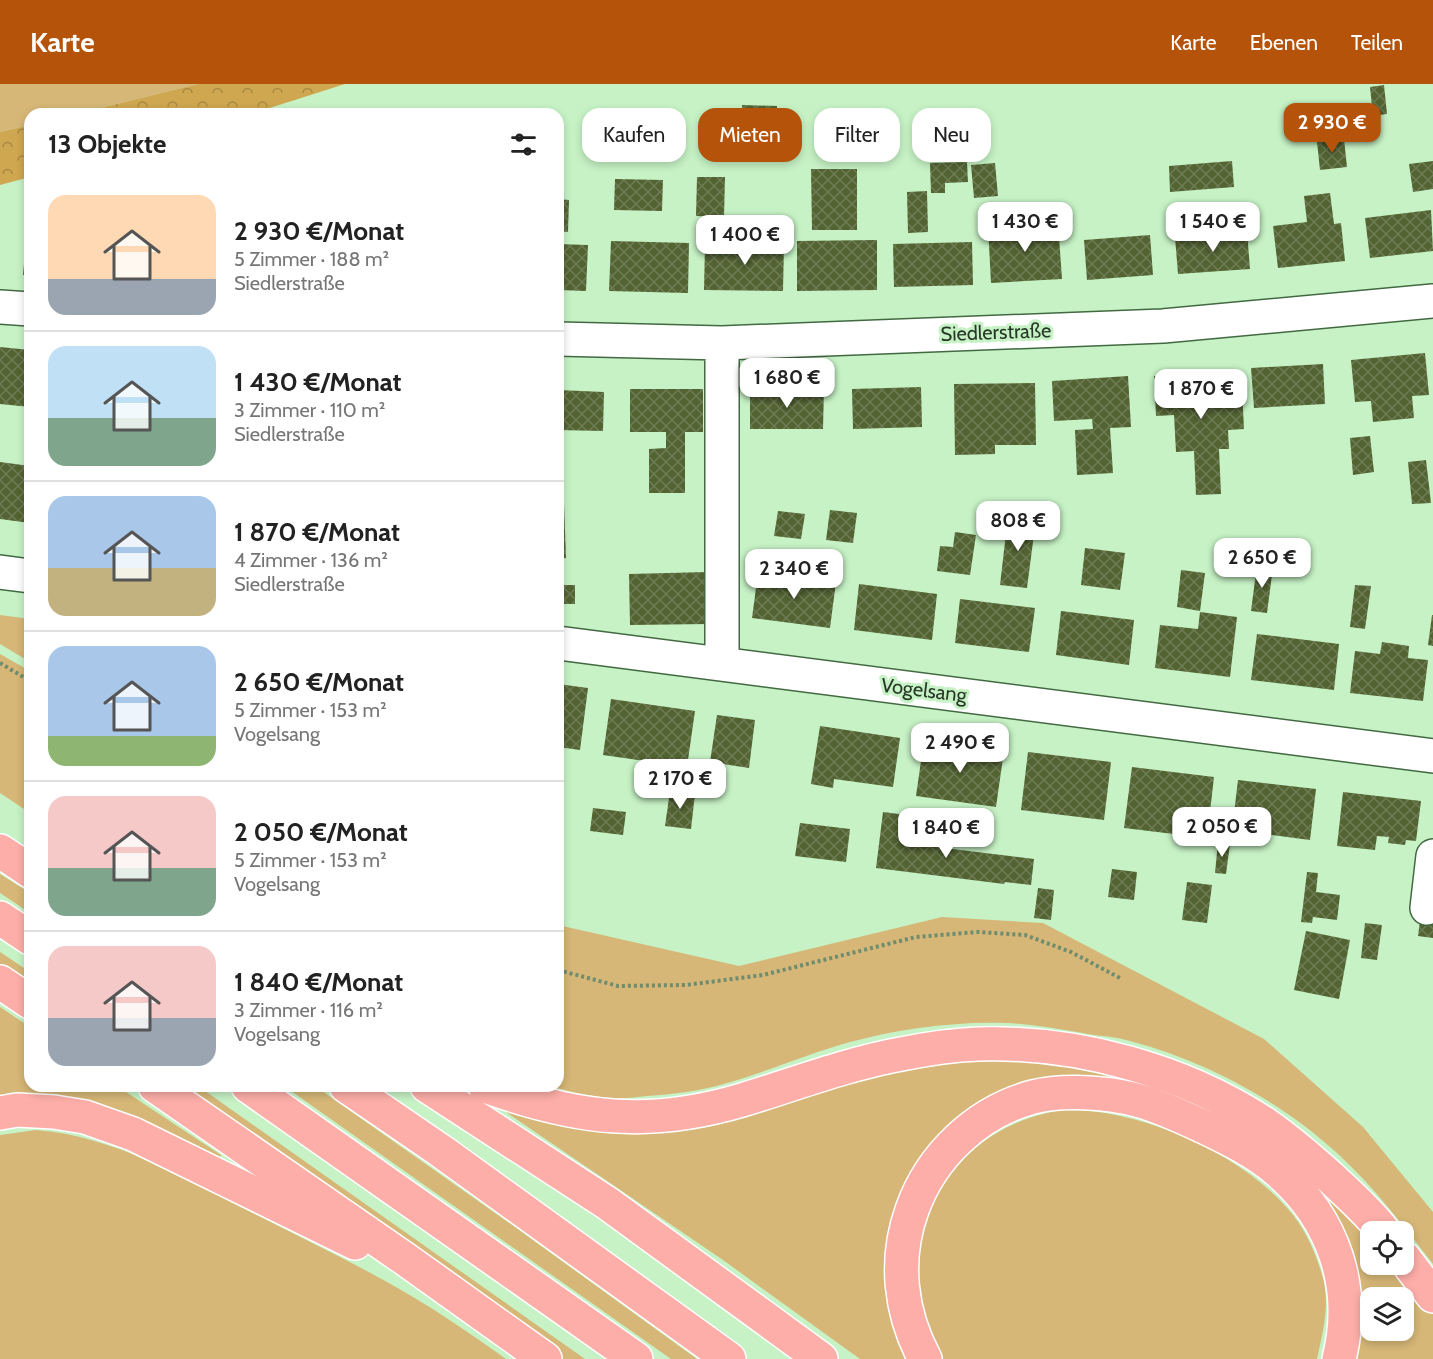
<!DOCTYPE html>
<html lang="de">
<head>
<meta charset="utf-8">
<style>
  body { margin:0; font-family:Cabin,sans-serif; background:#f6f6f6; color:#222; height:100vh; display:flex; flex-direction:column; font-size:22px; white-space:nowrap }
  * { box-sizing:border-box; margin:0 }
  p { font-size:20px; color:#767676 }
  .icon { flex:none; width:33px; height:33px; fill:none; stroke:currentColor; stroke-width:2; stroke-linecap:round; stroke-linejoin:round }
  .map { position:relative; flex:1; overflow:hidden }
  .side { position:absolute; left:24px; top:24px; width:540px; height:984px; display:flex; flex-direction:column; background:#fff; border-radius:18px; box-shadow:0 3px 9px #0003 }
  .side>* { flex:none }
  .top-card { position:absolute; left:582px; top:24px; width:570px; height:54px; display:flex; gap:12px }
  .buttons { position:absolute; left:1360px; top:1137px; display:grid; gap:12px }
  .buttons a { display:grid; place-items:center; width:54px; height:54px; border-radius:12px; background:#fff; box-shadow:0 3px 9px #0003; font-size:30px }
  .price { position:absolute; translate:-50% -51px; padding:0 14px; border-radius:12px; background:#fff; color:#222; font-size:20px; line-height:39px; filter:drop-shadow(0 2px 3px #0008) }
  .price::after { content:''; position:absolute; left:50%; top:36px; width:18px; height:14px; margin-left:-9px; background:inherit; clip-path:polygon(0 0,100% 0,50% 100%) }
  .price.active { background:#b45309; color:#fff }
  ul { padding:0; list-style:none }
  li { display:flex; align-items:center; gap:18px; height:150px; padding:0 24px }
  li+li { border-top:2px solid #e0e0e0 }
  li span { display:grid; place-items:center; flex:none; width:168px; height:120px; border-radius:18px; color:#555 }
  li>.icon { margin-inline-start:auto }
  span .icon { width:72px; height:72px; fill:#fffc; stroke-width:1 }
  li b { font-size:26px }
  h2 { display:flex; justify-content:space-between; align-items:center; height:72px; padding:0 24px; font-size:26px }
  .chip { padding:0 21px; border-radius:18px; background:#fff; box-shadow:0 3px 9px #0003; font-size:21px; line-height:54px }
  .chip.active { background:#b45309; color:#fff }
  header { display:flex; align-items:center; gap:36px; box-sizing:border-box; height:84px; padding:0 30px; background:#b45309; color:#fff }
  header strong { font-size:28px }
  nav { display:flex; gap:33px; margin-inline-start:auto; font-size:21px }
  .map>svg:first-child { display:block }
  .green { fill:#d6b777; fill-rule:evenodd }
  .forest { fill:url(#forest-crowns) }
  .building { fill:url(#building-cross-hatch) }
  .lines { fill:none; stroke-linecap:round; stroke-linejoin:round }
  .minor-casing { stroke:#436942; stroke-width:36 }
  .highway-casing { stroke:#fff; stroke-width:36 }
  .path { stroke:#6f8c6e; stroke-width:4; stroke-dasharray:3 3; stroke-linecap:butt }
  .minor { stroke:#fff; stroke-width:33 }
  .highway { stroke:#fdaea8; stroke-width:33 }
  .labels { text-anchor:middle; stroke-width:6; stroke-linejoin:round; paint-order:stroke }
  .street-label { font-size:20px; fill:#273827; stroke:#c6f2c5 }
</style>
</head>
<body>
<header>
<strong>Karte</strong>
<nav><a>Karte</a><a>Ebenen</a><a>Teilen</a></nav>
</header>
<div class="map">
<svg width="1433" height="1275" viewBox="0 0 1433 1275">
  <defs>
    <pattern id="forest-crowns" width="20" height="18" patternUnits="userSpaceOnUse" patternTransform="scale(1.5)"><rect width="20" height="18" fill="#cfa750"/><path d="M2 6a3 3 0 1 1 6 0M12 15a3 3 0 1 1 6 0" fill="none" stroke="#a88942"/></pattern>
    <pattern id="building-cross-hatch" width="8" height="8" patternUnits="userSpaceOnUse" patternTransform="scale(1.5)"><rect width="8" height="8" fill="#536432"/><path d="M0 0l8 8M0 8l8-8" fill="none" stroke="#6e7c55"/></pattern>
  </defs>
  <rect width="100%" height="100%" fill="#c6f2c5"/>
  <path class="green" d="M0 0H198L76 30H30V41L0 48Z
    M0 531 30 535V578L0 560Z
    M0 570 30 587V729L0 709Z
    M0 790 30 809V829L0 809Z
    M942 833 1043 839 1264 955 1363 1043 1433 1128V1180C1403 1141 1373 1102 1337 1069 1278 1015 1200 974 1122 955 1110 952 1096 952 1083 949 1057 945 1032 940 1006 939 956 937 898 945 850 958 795 973 742 1000 686 1008 673 1010 660 1011 647 1012 636 1013 624 1015 613 1014 592 1013 570 1008 550 1002H558V841L739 882Z
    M0 868 30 888V905L0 885Z
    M0 923 30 943V1002H117L221 1071 219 1076 0 1020Z
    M1038 974 1135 993 1259 1049 1371 1152V1180L1394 1181 1433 1229V1275H1351L1294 1085 1067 996 913 1089 912 1275H860L723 1176 497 1022 567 1039 897 977ZM1371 1214H1404V1246H1371Z
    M173 1002H198L585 1275H562Z
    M284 1002H315L515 1143 697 1275H671Z
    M1064 1026C1138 1024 1239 1068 1288 1125 1305 1144 1316 1169 1323 1194 1330 1221 1323 1248 1317 1275H943C932 1250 920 1223 919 1196 913 1108 978 1037 1064 1026Z
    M36 1046C114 1052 182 1093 251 1128 303 1155 357 1180 408 1210 442 1230 474 1252 506 1275H0V1051Z"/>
  <path class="forest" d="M198 0H345L251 30H76Z
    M30 41V93L0 101V48Z"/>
  <path class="building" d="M1384 1 1387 30 1373 32 1370 3Z
    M742 21 777 22 776 62 742 61Z
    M1344 55 1347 83 1320 86 1317 58Z
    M1232 77 1234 103 1170 108 1169 82Z
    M1433 77V105L1413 108 1409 80Z
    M967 78 968 98 945 99V109H931L930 79Z
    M995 79 998 112 974 114 971 81Z
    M811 85H857V146H812Z
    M697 93H725L724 133 696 132Z
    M615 95 663 96 662 127 614 126Z
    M927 107 928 148 908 149 907 108Z
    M1330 109 1334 140 1341 139 1345 177 1278 184 1273 142 1307 138 1304 112Z
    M558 115 569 116 568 148 558 147Z
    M1431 126 1433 167 1370 174 1365 134Z
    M28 136H30V192L23 191Z
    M1058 138 1062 195 991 199 988 142Z
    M1247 147 1250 185 1178 190 1175 153Z
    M744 148 768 149V162H784L783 207 704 206 705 161 744 162Z
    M1150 151 1153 191 1087 196 1084 156Z
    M877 156V206L797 207V157Z
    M611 157 689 159 688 209 609 207Z
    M972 158 973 201 894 203 893 160Z
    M558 160 588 161 586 207 558 206Z
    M0 263 30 266V323L0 320Z
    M1425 269 1429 311 1412 312 1414 334 1373 338 1371 317 1355 318 1351 276Z
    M1323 280 1325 320 1254 324 1251 284Z
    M1226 288V306L1242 305 1244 345 1228 346 1229 365H1219L1221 410 1196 411 1194 367 1176 368 1174 331 1156 332 1154 292Z
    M1128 292 1131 343 1110 344 1113 389 1077 391 1075 346 1093 345 1092 335 1054 337 1052 297Z
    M1035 299 1036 361H995V370L955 371 954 300Z
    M921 303 922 343 853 345 852 305Z
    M630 305H703V348H685V409H649V365L666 364V348H630Z
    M750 305H824L823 345H750Z
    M558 306 604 308 603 347 558 346Z
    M1370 352 1374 388 1353 391 1350 354Z
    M1426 376 1431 419 1412 420 1408 378Z
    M0 378 30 382V439L0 435Z
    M558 420H564L566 474 558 475Z
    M830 426 857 429 853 459 826 456Z
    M778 427 805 430 801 455 774 452Z
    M1008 432 1036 435 1027 504 1000 501Z
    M955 448 976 451 970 491 937 487 940 462 953 463Z
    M1085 464 1125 469 1120 506 1081 501Z
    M1257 481 1273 483 1267 529 1251 527Z
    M1181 486 1205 489 1200 527 1177 523Z
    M707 488 708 540 630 541 629 490Z
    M758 489 836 498 830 544 752 534Z
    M859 500 937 510 932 556 854 546Z
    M558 501H575V520H558Z
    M1355 501 1371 502 1365 545 1350 543Z
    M960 515 1035 524 1029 568 955 559Z
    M1061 527 1134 536 1129 581 1056 571Z
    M1200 528 1237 533 1230 593 1155 584 1160 541 1198 545Z
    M1432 531H1433V562L1428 561Z
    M1257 550 1339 560 1334 606 1251 596Z
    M1382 558 1409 562 1408 574 1428 576 1423 617 1350 609 1355 567 1380 570Z
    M558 600 588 604 580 666 558 663Z
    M611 615 695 627 687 683 603 671Z
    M717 631 755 636 749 684 710 678Z
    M820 642 900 654 893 703 834 695 833 704 811 700Z
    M924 656 1004 667 996 723 916 712Z
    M1028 668 1111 678 1104 736 1021 726Z
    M1132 683 1214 693 1207 754 1124 744Z
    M1238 696 1316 705 1310 756 1232 746Z
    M670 707 695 710 691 745 665 742Z
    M1343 708 1421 717 1416 757 1406 756 1405 761 1388 759 1389 753 1377 752 1375 766 1337 762Z
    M593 724 626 728 623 751 590 747Z
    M883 728 907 731 903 759 1034 775 1031 801 1005 798 1004 800 876 784Z
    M800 739 850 745 846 778 795 772Z
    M1218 758 1230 760 1226 790 1215 789Z
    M1112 785 1137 788 1134 816 1108 813Z
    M1307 788 1318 789 1316 808 1340 811 1337 836 1313 833 1312 839 1301 838Z
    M1187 798 1212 801 1207 839 1182 836Z
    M1038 804 1054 806 1051 836 1034 834Z
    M1421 829 1433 831V854L1418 852Z
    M1365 839 1382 841 1377 876 1361 874Z
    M1306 847 1350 856 1339 915 1294 906Z"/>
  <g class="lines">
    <defs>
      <path id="minor" d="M0 223 30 225
        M558 255 722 259 1163 242 1433 217
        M0 488 30 492
        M558 559 1433 672
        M722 580V259
        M1427 824 1433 772"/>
      <path id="highway" d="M0 767 30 787
        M0 834 30 854
        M0 898 30 918
        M155 1002 405 1175 545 1275
        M248 1002 636 1275
        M346 1002 441 1067 729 1275
        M427 1002 607 1119 821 1275
        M485 1002C577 1035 648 1044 742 1016 795 1000 847 980 901 970 926 965 953 961 978 960 1077 957 1183 986 1265 1040 1288 1056 1309 1074 1329 1092 1348 1110 1368 1127 1384 1148
        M0 1029 17 1026 54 1028 85 1033 133 1050 355 1159
        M1404 1174 1433 1212
        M925 1275C900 1229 894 1176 912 1126 931 1072 977 1028 1033 1013 1059 1006 1097 1008 1123 1013 1148 1017 1178 1031 1200 1041 1227 1054 1255 1067 1278 1087 1334 1135 1357 1204 1339 1275"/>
    </defs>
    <use href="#minor" class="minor-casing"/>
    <use href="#highway" class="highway-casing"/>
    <path class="path" d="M0 579 30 597
      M558 886 618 902 686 901 763 891 916 853 978 848 1025 851 1071 868 1120 894"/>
    <use href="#minor" class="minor"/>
    <use href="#highway" class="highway"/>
  </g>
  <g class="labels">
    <g class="street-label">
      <text transform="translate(996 248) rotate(-2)" y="7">Siedlerstraße</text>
      <text transform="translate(924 606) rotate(7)" y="7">Vogelsang</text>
    </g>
  </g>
</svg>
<div class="buttons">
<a><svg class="icon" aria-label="locate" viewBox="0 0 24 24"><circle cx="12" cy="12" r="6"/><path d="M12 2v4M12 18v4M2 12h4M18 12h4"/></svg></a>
<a><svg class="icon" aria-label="layers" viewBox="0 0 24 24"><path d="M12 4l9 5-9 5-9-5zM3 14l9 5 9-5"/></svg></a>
</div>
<b class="price active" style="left:1332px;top:70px">2 930 €</b>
<b class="price" style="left:1025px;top:169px">1 430 €</b>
<b class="price" style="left:1213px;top:169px">1 540 €</b>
<b class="price" style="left:745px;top:182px">1 400 €</b>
<b class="price" style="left:787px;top:325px">1 680 €</b>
<b class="price" style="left:1201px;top:336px">1 870 €</b>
<b class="price" style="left:1018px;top:468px">808 €</b>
<b class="price" style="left:1262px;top:505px">2 650 €</b>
<b class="price" style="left:794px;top:516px">2 340 €</b>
<b class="price" style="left:960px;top:690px">2 490 €</b>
<b class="price" style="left:680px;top:726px">2 170 €</b>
<b class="price" style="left:1222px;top:774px">2 050 €</b>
<b class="price" style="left:946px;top:775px">1 840 €</b>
<div class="top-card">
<a class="chip">Kaufen</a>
<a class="chip active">Mieten</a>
<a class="chip">Filter</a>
<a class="chip">Neu</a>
</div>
<section class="side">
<h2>13 Objekte<svg class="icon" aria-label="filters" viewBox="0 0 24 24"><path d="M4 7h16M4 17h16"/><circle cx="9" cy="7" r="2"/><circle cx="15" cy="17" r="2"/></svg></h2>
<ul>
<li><span style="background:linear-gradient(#ffd9b3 70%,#9aa5b1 0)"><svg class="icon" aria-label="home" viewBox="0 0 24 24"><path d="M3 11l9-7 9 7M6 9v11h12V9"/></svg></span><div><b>2 930 €/Monat</b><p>5 Zimmer · 188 m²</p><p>Siedlerstraße</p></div></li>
<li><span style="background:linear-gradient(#bfe0f5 60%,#7fa58c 0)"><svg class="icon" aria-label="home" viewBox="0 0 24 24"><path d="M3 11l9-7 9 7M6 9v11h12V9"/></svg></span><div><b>1 430 €/Monat</b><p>3 Zimmer · 110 m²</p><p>Siedlerstraße</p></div></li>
<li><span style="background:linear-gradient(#a9c7e8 60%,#c2b280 0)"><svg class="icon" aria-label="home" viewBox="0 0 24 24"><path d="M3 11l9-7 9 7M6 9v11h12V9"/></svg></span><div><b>1 870 €/Monat</b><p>4 Zimmer · 136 m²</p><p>Siedlerstraße</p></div></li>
<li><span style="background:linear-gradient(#a9c7e8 75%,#8fb573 0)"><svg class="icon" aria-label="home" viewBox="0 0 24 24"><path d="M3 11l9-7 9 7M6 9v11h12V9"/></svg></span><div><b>2 650 €/Monat</b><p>5 Zimmer · 153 m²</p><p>Vogelsang</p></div></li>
<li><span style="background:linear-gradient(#f6c9c9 60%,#7fa58c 0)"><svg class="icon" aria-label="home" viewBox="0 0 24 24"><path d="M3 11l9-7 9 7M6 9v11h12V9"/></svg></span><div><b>2 050 €/Monat</b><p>5 Zimmer · 153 m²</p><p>Vogelsang</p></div></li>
<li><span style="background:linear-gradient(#f6c9c9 60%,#9aa5b1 0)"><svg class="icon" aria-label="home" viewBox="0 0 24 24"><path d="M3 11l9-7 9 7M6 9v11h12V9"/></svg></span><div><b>1 840 €/Monat</b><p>3 Zimmer · 116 m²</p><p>Vogelsang</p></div></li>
</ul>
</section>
</div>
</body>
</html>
